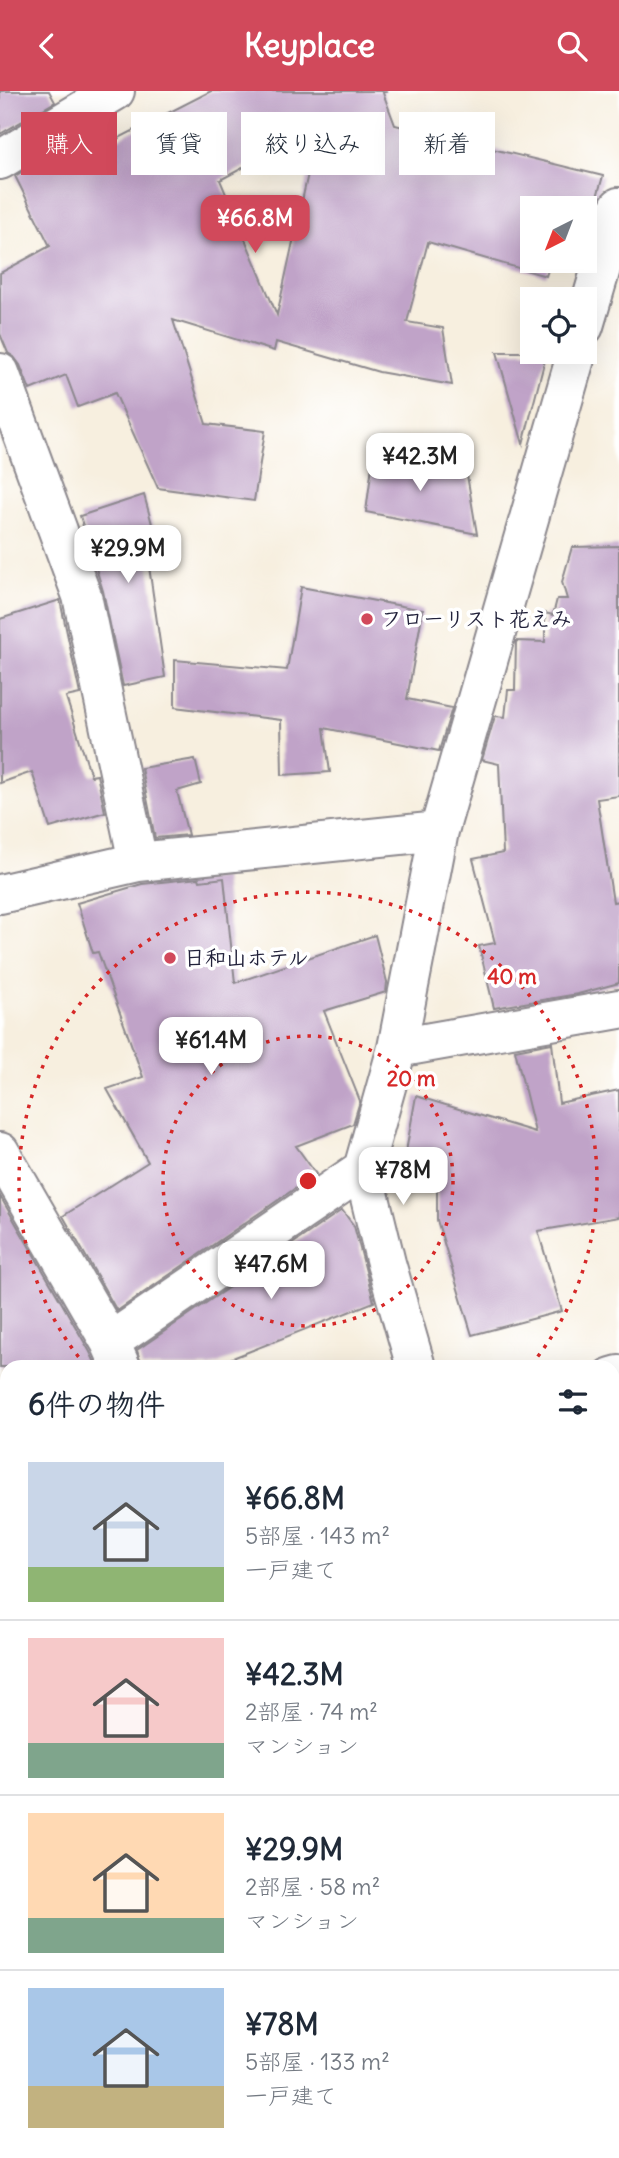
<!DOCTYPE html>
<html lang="ja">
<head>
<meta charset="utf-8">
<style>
  body { margin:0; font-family:Delius,"Klee One",sans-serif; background:#f6f6f7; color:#1f2937; height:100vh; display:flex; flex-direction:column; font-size:26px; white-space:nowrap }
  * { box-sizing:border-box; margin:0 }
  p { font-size:23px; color:#747a83 }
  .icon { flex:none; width:38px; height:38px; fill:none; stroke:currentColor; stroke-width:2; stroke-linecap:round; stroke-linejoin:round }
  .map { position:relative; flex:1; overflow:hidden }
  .panel { position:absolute; left:0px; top:1269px; width:620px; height:800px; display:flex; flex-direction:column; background:#fff; border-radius:21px 21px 0 0; box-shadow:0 7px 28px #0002 }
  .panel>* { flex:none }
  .banner { position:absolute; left:21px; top:21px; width:578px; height:63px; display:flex; gap:14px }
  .needle { width:46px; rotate:222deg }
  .fabs { position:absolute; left:520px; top:105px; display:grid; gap:14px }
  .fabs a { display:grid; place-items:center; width:77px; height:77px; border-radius:0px; background:#fff; box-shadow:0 7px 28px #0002; font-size:35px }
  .price { position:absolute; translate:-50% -60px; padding:0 16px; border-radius:14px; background:#fff; color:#222; font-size:23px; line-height:46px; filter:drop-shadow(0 2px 4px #0008) }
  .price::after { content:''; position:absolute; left:50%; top:42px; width:21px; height:16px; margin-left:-10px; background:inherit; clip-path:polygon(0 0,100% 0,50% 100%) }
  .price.on { background:#d1495b; color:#fff }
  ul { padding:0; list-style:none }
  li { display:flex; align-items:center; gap:21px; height:175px; padding:0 28px }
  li+li { border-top:2px solid #e0e1e3 }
  li span { display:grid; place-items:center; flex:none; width:196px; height:140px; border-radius:0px; color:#555 }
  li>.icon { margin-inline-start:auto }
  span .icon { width:84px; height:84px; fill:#fffc; stroke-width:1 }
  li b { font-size:30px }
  h2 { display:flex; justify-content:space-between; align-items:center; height:84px; padding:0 28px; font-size:30px }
  .pill { padding:0 24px; border-radius:0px; background:#fff; box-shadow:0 7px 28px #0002; font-size:24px; line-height:63px }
  .pill.on { background:#d1495b; color:#fff }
  header { display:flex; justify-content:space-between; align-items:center; height:91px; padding:0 28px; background:#d1495b; color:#fff; font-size:32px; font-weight:800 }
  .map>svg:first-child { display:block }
  .building { fill:#c0a3c8; fill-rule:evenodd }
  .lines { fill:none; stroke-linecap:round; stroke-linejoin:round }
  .minor-casing { stroke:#8c888d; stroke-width:42 }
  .minor { stroke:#fff; stroke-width:38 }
  .ring { fill:none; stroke:#d62828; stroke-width:3.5; stroke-dasharray:3.5 7 }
  .poi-dot { fill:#d1495b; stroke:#fff; stroke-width:2.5 }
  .labels { text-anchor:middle; stroke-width:7; stroke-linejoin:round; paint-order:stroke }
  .poi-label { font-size:21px; font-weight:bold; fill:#22223b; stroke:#fff; text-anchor:start }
  .centre { fill:#d62828; stroke:#fff; stroke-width:3.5 }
  .ring-label { font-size:21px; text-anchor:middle; font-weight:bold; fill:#d62828; stroke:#fff; stroke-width:7; stroke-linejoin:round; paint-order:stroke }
</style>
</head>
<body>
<header><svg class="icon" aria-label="back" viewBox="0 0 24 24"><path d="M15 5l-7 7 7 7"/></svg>Keyplace<svg class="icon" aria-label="search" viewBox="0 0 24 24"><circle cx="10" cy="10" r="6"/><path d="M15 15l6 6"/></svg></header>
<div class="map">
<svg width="619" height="2067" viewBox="0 0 619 2067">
  <rect width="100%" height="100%" fill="#fff"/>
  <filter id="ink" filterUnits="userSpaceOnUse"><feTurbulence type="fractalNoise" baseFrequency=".0143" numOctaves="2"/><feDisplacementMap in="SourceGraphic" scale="14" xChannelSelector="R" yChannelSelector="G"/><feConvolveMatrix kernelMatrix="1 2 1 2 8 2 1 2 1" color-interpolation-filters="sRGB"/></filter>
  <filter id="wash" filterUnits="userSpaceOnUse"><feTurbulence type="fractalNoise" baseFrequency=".00686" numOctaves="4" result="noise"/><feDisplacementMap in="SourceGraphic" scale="28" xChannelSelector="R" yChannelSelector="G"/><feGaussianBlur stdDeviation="1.57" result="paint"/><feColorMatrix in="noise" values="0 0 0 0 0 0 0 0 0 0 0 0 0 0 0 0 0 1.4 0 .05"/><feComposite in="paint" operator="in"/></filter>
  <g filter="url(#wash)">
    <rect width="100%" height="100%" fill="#f7efdf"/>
    <g id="blocks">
      <path class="building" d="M0 0H49L55 11 0 43Z
        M211 0H386L383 2 395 34 603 85 584 151V117H532V170H551L546 185 428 151 407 231 443 237 452 294 379 281 276 251 274 260 173 229 206 333 265 340 254 410 158 397 115 302 78 316 66 284 30 299 20 274 14 266 8 262 0 243V182L50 155 15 85 76 49 84 65ZM318 37 277 224 220 89Z
        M497 261H547L523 353Z
        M374 359 467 384 477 443 366 421Z
        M144 404 157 451 146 455 165 586 123 595 103 500 80 425Z
        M619 455V705L597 708 613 811 619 810V892L578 903 494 917 479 855 495 852 473 768 503 762 499 673 482 669 495 625 505 626 508 599H515L516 550 545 551V522L553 524 557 508H567L562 491 572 456Z
        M301 496 423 519 407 608 452 617 439 660 324 637 330 681 282 684 281 629 175 616V569L287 579Z
        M60 509 80 603 66 606 91 685 97 684 105 721 50 737 32 681 0 692V528Z
        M195 668 201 693 177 700 188 744 155 747 141 677Z
        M199 787 200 790 224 787 235 892 375 844 387 891 386 901 324 920 360 1010 353 1033 296 1055 316 1083 117 1220 63 1125 148 1071 107 998 143 986 98 861 93 862 77 812 142 793Z
        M552 952 559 1012 619 999V1126L538 1140 562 1220 472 1244 437 1129V1080L403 1077 416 1005 535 1041 515 959Z
        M0 1105 90 1261 97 1276H0Z
        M342 1119 354 1135 374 1211 210 1276H142L137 1259Z"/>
    </g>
  </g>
  <g filter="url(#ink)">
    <use href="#blocks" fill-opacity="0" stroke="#8c888d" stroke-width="2"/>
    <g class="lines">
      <defs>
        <path id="minor" d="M0 69 115 0
          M584 235 619 116
          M0 282 82 505 138 771
          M0 803 138 771 439 740
          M397 957 619 918
          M0 1061 110 1251 121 1276
          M110 1251 363 1078
          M416 1276 386 1172 363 1078 397 957 439 740 577 261
          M612 1286 619 1284
          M0 1462 7 1458
          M0 1681 7 1678
          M612 1931 619 1929
          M0 2007 7 2021
          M17 2067V2062"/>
      </defs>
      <use href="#minor" class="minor-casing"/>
      <use href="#minor" class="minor"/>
    </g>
  </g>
  <g class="ring">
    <circle cx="308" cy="1090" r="145"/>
    <path d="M85 1274A289 289 0 1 1 531 1274"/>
  </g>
  <g class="poi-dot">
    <circle cx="367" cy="528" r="7"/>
    <circle cx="170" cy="867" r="7"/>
  </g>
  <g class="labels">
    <g class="poi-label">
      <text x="381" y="535">フローリスト花えみ</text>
      <text x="184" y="874">日和山ホテル</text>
    </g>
  </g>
  <circle cx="308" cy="1090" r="10" class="centre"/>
  <g class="ring-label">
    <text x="512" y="893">40 m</text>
    <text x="411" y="995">20 m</text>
  </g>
</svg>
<div class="fabs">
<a><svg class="needle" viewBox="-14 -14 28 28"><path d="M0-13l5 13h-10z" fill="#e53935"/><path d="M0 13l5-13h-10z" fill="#747a83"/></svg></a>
<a><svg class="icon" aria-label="locate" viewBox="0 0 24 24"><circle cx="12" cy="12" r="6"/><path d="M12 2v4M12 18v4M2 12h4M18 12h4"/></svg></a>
</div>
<b class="price on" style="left:255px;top:164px">¥66.8M</b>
<b class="price" style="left:420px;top:402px">¥42.3M</b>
<b class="price" style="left:128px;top:494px">¥29.9M</b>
<b class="price" style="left:211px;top:986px">¥61.4M</b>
<b class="price" style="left:403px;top:1116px">¥78M</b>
<b class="price" style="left:271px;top:1210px">¥47.6M</b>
<div class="banner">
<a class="pill on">購入</a>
<a class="pill">賃貸</a>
<a class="pill">絞り込み</a>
<a class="pill">新着</a>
</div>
<section class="panel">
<h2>6件の物件<svg class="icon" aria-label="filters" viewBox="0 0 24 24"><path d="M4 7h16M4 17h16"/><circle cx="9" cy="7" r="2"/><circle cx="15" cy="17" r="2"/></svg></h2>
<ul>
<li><span style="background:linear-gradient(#c9d6e8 75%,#8fb573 0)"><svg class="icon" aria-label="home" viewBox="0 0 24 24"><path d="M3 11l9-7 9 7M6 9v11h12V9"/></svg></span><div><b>¥66.8M</b><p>5部屋 · 143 m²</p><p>一戸建て</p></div></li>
<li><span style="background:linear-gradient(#f6c9c9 75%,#7fa58c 0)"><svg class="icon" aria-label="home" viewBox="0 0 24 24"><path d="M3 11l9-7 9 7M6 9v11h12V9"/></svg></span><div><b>¥42.3M</b><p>2部屋 · 74 m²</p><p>マンション</p></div></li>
<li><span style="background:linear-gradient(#ffd9b3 75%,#7fa58c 0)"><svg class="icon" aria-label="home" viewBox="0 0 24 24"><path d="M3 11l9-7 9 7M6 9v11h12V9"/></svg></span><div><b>¥29.9M</b><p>2部屋 · 58 m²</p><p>マンション</p></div></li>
<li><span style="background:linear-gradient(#a9c7e8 70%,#c2b280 0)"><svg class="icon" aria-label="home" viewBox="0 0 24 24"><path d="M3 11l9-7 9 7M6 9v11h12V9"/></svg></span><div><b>¥78M</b><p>5部屋 · 133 m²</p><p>一戸建て</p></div></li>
</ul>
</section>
</div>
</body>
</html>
